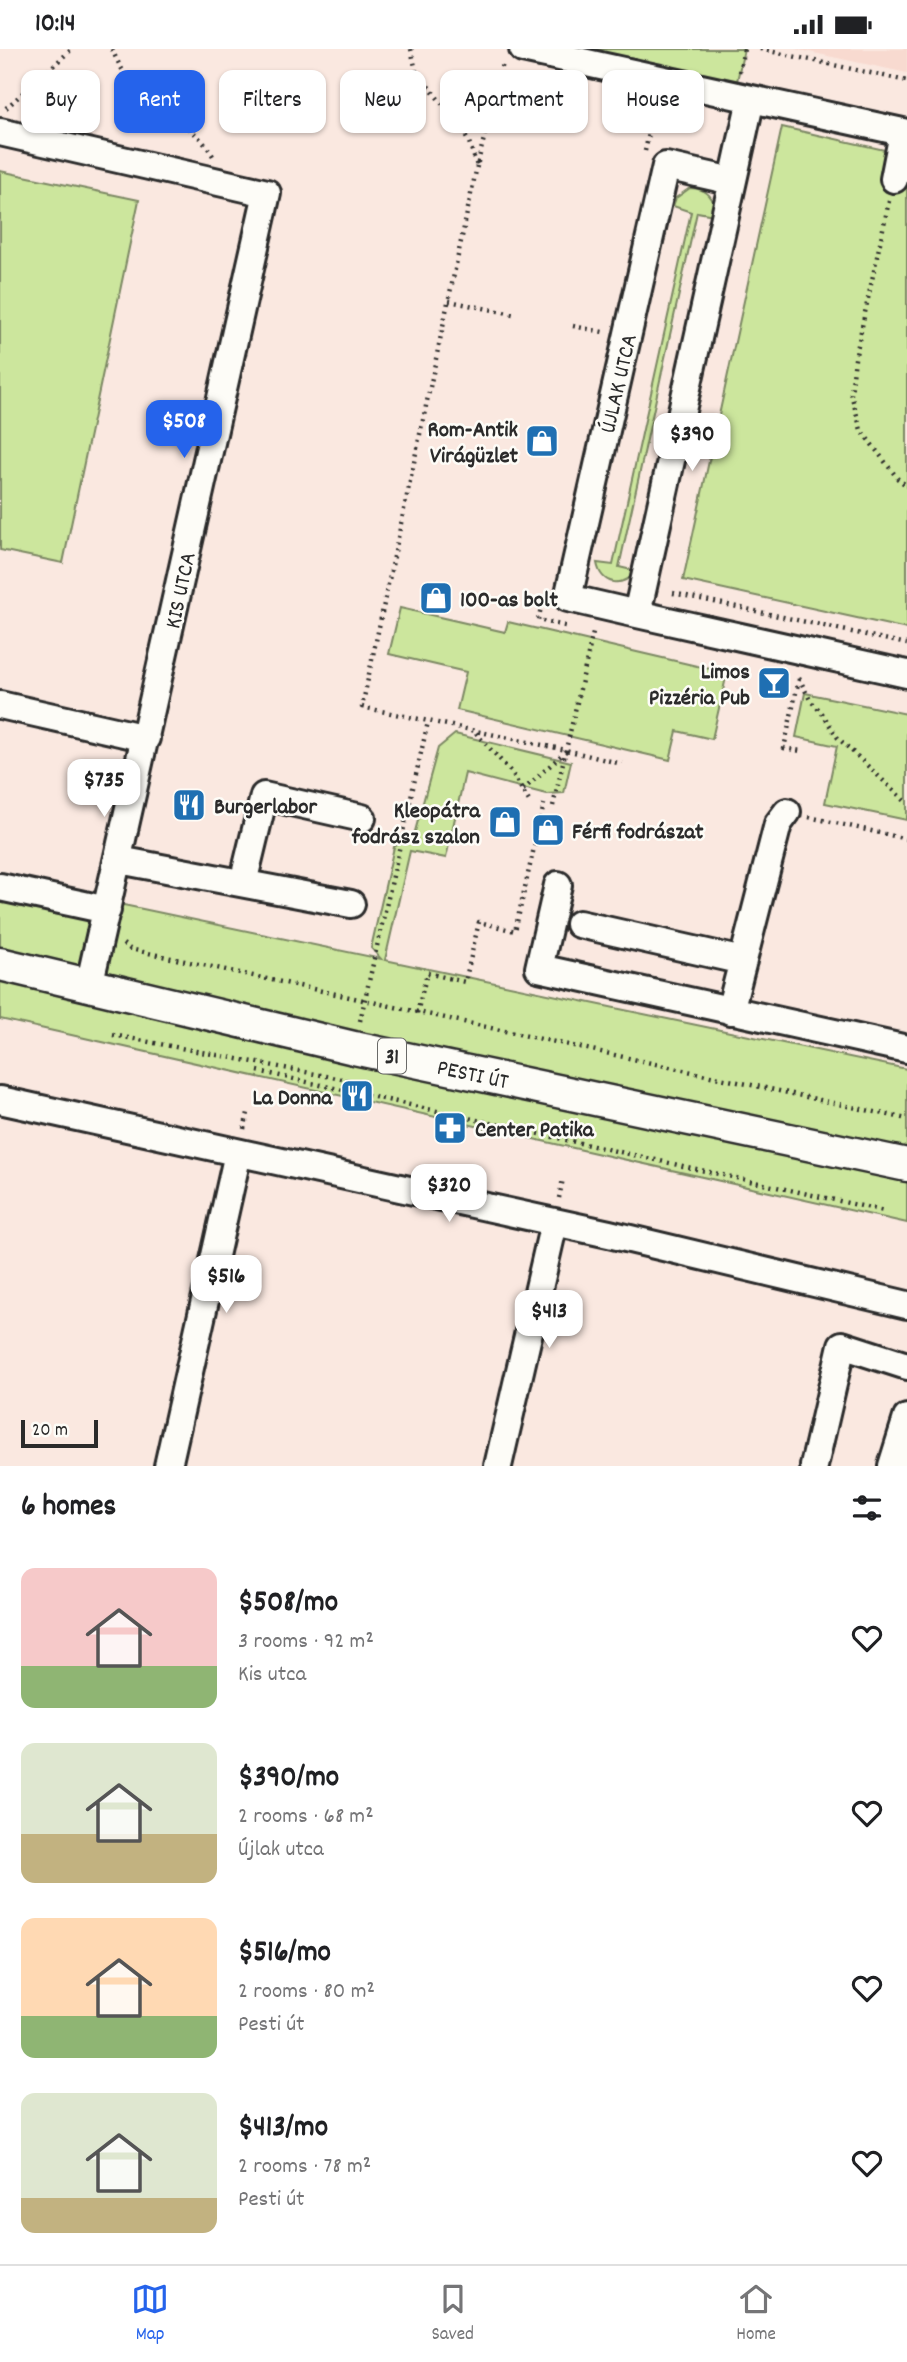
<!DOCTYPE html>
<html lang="en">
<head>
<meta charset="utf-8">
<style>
  body { margin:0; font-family:Dekko,sans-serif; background:#f2f2f2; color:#202124; height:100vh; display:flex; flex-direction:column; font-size:26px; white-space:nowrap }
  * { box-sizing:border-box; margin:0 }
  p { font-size:23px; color:#757577 }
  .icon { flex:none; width:38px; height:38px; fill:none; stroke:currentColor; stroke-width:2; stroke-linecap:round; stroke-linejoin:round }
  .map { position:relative; height:1417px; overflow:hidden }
  .drawer { display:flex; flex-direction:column; background:#fff; flex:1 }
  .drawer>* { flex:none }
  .top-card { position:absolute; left:21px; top:21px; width:866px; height:63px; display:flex; gap:14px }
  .scale { position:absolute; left:21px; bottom:18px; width:77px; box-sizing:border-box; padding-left:7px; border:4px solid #2b2b2b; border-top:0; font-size:19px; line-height:24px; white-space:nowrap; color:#2b2b2b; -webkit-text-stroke:5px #fdfcf7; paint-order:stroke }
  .price { position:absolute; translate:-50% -60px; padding:0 16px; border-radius:14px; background:#fff; color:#222; font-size:23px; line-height:46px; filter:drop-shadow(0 2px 4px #0008) }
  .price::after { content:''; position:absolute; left:50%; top:42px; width:21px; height:16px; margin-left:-10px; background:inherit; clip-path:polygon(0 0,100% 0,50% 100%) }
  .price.active { background:#2563eb; color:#fff }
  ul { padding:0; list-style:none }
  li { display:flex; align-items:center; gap:21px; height:175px; padding:0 21px }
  li span { display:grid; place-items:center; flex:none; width:196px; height:140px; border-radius:14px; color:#555 }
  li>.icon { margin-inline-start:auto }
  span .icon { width:84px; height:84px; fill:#fffc; stroke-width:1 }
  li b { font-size:30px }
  h2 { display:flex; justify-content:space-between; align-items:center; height:84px; padding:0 21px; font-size:30px }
  .tag { padding:0 24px; border-radius:14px; background:#fff; box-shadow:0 2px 5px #0004; font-size:24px; line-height:63px }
  .tag.active { background:#2563eb; color:#fff }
  .status { display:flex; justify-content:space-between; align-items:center; height:49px; padding:0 35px; background:#fff; direction:ltr }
  .status svg { height:19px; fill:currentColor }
  .tab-bar { display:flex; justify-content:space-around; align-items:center; height:98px; border-top:2px solid #e0e0e0; background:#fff; font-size:19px; color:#757577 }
  .tab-bar a { display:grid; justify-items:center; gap:4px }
  .tab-bar .active { color:#2563eb }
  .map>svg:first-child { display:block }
  .built { fill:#f8dad0 }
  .green { fill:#cce69d; stroke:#7c8864; stroke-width:2 }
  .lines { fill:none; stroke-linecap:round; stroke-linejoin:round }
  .minor-casing { stroke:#2b2b2b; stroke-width:32 }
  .major-casing { stroke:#2b2b2b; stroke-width:37 }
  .path { stroke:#2b2b2b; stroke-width:4.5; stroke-dasharray:2 5; stroke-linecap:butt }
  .minor { stroke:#fdfcf7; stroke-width:26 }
  .major { stroke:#fdfcf7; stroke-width:32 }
  .labels { text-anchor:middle; stroke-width:5; stroke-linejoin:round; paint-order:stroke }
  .shield { fill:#fdfcf7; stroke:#6a6a68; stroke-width:2 }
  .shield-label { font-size:21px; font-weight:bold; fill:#2b2b2b }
  .street-label { font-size:23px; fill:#2b2b2b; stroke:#fdfcf7 }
  .poi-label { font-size:23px; font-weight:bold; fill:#2b2b2b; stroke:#fdfcf7; text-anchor:end }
</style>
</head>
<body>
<div class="status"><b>10:14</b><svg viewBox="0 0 49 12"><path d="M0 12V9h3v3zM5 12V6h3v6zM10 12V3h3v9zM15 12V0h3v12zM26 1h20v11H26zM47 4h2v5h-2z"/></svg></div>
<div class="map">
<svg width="907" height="1417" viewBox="0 0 907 1417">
  <rect width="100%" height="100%" fill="#fae8e0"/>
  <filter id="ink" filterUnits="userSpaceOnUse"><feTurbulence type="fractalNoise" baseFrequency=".0143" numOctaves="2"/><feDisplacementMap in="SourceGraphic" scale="14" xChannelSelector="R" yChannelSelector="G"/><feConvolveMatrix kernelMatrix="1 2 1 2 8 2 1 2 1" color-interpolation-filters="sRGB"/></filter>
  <g filter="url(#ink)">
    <path class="built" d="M795 0H907V24Z"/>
    <path class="green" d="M523 0H744L734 46Z
      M782 78 907 106V580L683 531Z
      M0 122 139 151 63 514 0 501Z
      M690 139C707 139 716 149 714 166L697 163 619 518 636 522C623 540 601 536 597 514L613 516 691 163 673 157 676 149Z
      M400 559 505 583 508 573 727 624 712 690 677 682 670 711 457 661 466 623 389 605Z
      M805 644 907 665V771L825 754 837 697 796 688Z
      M455 685 571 713 564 744 546 745 465 724 446 809 410 802 385 911 907 1020V1174L0 970V830L381 910 371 899 394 798 414 786 438 699Z"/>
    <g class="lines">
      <defs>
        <path id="minor" d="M523 0 907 84
          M751 50 637 565 907 625
          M0 83 267 144 89 937
          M894 130 903 84
          M637 565 568 549 666 117 732 132
          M0 656 146 689
          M119 811 351 855
          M243 834 264 747 362 769
          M558 836 539 919 907 1000
          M0 838 107 861
          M579 875 743 912
          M730 962 778 775 787 763
          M0 1051 609 1185 907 1256
          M168 1417 238 1104
          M498 1417 554 1174
          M814 1417 842 1296 907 1317
          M892 1417 907 1369"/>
        <path id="major" d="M0 915 354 999 907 1116"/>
      </defs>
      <use href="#minor" class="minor-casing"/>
      <use href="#major" class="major-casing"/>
      <path class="path" d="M112 0C118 15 127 30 139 41 163 64 196 77 213 107
        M411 0 416 22 456 72 469 93 477 117 503 14
        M760 0 907 32
        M739 23 744 0
        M6 59 72 0
        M645 102 656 53
        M477 117 362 658 566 701 622 715
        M889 152 855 310 851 345 861 381 898 430 907 437
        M449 252 513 265
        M573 277 603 283
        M673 544 907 595
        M542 555 538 571 565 577
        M799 629 810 651 822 664 838 689 907 754
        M799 630 784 699 801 702
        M476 684 511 723 529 752
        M523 741 566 702
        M553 757 593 584
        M809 768 907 790
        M123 895 130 900 907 1070
        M417 964 427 924 465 933 479 873 515 882 544 755
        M360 972 428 673
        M113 986 347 1031 348 1025
        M258 1022 884 1162
        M244 1080 249 1060
        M559 1149 563 1130"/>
      <use href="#minor" class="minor"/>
      <use href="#major" class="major"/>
    </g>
  </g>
  <defs>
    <symbol id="shop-square" viewBox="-11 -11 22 22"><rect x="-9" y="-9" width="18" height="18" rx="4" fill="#1f6fb2" stroke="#fdfcf7"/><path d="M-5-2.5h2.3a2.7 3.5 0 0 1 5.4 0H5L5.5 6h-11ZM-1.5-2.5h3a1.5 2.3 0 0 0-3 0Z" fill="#fff"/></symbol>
    <symbol id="bar-square" viewBox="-11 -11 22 22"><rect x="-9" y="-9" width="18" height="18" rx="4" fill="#1f6fb2" stroke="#fdfcf7"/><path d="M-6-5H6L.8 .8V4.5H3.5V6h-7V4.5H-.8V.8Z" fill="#fff"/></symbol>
    <symbol id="restaurant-square" viewBox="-11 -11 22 22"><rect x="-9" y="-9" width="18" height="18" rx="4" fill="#1f6fb2" stroke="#fdfcf7"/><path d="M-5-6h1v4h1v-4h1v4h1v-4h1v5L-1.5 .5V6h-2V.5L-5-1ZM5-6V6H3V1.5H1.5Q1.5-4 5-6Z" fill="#fff"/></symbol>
    <symbol id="pharmacy-square" viewBox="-11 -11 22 22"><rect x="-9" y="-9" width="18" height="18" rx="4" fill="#1f6fb2" stroke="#fdfcf7"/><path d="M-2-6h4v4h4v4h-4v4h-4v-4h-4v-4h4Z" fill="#fff"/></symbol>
  </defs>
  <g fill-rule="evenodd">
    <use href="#shop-square" x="523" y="373" width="38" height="38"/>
    <use href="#shop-square" x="417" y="530" width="38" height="38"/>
    <use href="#bar-square" x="755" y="615" width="38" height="38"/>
    <use href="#restaurant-square" x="170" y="737" width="38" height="38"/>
    <use href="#shop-square" x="486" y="754" width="38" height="38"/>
    <use href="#shop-square" x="529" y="762" width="38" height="38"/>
    <use href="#restaurant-square" x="338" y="1028" width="38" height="38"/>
    <use href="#pharmacy-square" x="431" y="1060" width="38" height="38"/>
  </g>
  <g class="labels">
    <rect class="shield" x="378" y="989.5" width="28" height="35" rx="5"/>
    <g class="shield-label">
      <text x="392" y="1014">31</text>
    </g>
    <g class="street-label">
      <text transform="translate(617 334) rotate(-77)" y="8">ÚJLAK UTCA</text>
      <text transform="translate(179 541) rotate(-78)" y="8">KIS UTCA</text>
      <text transform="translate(473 1024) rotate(12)" y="8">PESTI ÚT</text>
    </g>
    <g class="poi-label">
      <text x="518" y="387">Rom-Antik<tspan x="518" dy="26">Virágüzlet</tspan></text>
      <text x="460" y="557" text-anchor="start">100-as bolt</text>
      <text x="750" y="629">Limos<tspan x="750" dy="26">Pizzéria Pub</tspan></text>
      <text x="214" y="764" text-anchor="start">Burgerlabor</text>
      <text x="480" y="768">Kleopátra<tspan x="480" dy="26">fodrász szalon</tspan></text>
      <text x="572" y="789" text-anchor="start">Férfi fodrászat</text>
      <text x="332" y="1055">La Donna</text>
      <text x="475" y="1087" text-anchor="start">Center Patika</text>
    </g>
  </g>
</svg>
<div class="scale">20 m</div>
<b class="price active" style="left:184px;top:411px">$508</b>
<b class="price" style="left:692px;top:424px">$390</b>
<b class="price" style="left:104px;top:770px">$735</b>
<b class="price" style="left:449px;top:1175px">$320</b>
<b class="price" style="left:226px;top:1266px">$516</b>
<b class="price" style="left:549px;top:1301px">$413</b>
<div class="top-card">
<a class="tag">Buy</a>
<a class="tag active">Rent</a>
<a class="tag">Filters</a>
<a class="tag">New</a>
<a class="tag">Apartment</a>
<a class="tag">House</a>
</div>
</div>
<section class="drawer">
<h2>6 homes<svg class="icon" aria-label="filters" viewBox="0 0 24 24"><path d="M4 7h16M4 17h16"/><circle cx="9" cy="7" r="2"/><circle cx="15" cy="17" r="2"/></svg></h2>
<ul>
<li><span style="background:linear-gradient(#f6c9c9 70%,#8fb573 0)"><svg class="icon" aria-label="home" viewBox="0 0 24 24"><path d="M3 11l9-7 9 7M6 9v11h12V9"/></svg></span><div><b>$508/mo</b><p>3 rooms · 92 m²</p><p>Kis utca</p></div><svg class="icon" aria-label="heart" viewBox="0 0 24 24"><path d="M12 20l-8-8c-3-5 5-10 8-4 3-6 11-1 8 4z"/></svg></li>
<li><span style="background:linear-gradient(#dfe7d0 65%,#c2b280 0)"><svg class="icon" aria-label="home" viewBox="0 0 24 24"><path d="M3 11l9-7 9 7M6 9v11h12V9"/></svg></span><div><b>$390/mo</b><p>2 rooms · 68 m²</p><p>Újlak utca</p></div><svg class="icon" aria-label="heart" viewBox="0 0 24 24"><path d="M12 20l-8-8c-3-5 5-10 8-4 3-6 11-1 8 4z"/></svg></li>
<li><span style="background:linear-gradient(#ffd9b3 70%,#8fb573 0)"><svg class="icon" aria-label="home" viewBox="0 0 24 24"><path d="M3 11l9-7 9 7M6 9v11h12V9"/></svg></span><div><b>$516/mo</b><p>2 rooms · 80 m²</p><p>Pesti út</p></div><svg class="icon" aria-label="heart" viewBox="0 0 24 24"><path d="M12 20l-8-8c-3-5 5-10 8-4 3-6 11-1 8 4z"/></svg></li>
<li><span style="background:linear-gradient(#dfe7d0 75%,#c2b280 0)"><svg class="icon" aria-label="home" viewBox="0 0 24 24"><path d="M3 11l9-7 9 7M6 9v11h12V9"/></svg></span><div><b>$413/mo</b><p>2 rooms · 78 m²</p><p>Pesti út</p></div><svg class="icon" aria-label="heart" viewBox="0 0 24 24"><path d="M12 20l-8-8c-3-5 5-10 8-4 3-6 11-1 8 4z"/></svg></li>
</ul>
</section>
<nav class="tab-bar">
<a class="active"><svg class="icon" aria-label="map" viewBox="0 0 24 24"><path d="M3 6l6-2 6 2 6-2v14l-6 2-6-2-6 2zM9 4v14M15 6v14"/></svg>Map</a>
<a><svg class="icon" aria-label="saved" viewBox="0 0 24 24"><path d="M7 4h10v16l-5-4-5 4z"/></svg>Saved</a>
<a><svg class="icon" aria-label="home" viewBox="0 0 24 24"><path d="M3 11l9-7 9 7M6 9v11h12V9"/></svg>Home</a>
</nav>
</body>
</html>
